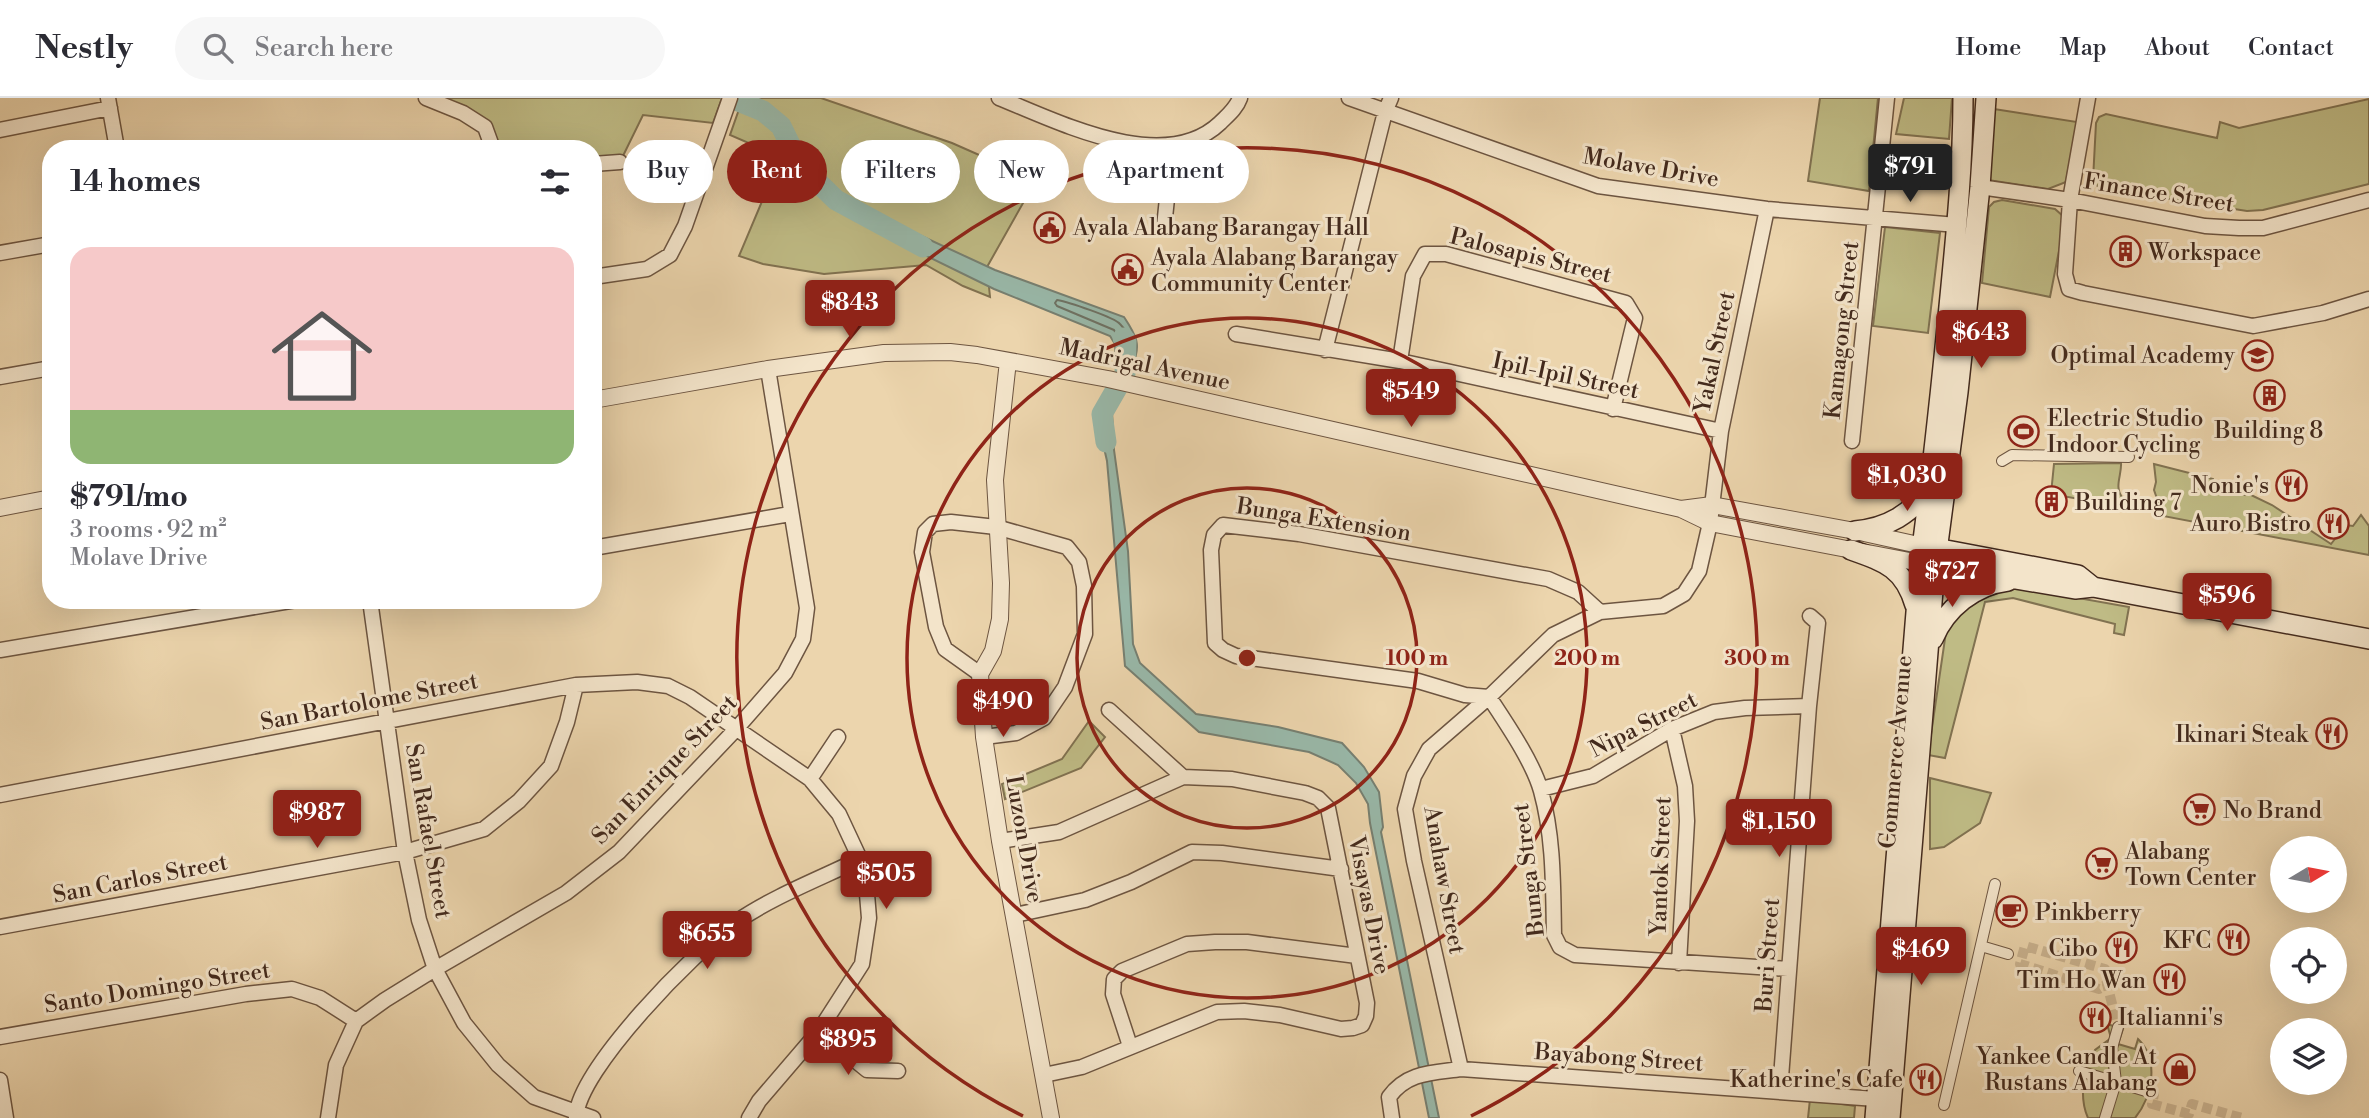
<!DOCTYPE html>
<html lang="en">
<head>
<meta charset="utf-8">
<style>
  body { margin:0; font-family:"Libre Bodoni",serif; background:#f7f7f7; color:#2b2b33; height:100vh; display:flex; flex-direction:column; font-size:26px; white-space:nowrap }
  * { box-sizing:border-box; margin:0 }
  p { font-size:23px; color:#7c7c81 }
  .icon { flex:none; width:38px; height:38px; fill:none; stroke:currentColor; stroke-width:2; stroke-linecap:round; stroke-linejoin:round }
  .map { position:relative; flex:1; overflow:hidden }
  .details { position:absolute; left:42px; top:42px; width:560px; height:469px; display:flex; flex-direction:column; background:#fff; border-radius:28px; box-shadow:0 7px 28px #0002 }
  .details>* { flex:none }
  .guide { position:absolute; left:623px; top:42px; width:665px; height:63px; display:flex; gap:14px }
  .needle { width:46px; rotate:80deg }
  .tools { position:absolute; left:2270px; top:738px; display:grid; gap:14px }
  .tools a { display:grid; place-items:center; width:77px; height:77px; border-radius:50%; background:#fff; box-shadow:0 7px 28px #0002; font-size:35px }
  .price { position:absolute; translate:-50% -60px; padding:0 16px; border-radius:7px; background:#8f2418; color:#fff; font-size:23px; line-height:46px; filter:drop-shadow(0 2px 4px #0008) }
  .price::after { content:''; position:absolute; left:50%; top:42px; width:21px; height:16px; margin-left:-10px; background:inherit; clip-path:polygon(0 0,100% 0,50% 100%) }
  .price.active { background:#222; color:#fff }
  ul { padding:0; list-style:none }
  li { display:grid; align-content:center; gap:14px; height:371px; padding:0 28px }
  li span { display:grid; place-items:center; height:217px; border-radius:21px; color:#555 }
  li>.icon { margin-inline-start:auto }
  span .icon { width:126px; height:126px; fill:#fffc; stroke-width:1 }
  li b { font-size:30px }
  h2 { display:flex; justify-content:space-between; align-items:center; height:84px; padding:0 28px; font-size:30px }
  .pill { padding:0 24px; border-radius:32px; background:#fff; box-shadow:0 7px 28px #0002; font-size:24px; line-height:63px }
  .pill.active { background:#8f2418; color:#fff }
  header { display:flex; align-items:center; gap:42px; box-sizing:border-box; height:98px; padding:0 35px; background:#fff; border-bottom:2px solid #e1e1e2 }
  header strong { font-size:33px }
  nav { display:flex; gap:38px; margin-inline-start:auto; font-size:24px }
  .search { width:490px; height:63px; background:#f7f7f7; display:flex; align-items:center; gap:18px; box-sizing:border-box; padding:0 24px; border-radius:38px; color:#7c7c81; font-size:26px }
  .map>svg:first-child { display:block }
  .green { fill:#bfbb85; stroke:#817251; stroke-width:2 }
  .water { fill:#99b9aa; stroke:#778072; stroke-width:2 }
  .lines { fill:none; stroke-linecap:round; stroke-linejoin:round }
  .shore { stroke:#6e7264; stroke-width:2 }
  .river { stroke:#99b9aa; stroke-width:21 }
  .pedestrian-tunnel { stroke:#cab390; stroke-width:10; stroke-dasharray:10 5; stroke-linecap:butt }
  .pedestrian-casing { stroke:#6d5541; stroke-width:12 }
  .minor-casing { stroke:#6d5541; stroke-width:17 }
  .tertiary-casing { stroke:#6d5541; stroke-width:18 }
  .secondary-casing { stroke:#432a1d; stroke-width:22 }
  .pedestrian { stroke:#f3e4ca; stroke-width:10 }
  .minor { stroke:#f3e4ca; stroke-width:14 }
  .tertiary { stroke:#f3e4ca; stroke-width:16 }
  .secondary { stroke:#f3e4ca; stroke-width:19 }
  .ring { fill:none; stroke:#8f2418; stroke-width:3.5 }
  .labels { text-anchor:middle; stroke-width:6; stroke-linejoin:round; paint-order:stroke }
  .street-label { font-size:23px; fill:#432a1d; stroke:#f3e4ca }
  .poi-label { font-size:23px; fill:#432a1d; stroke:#f3e4ca; text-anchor:start }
  .centre { fill:#8f2418; stroke:#f3e4ca; stroke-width:3.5 }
  .ring-label { font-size:21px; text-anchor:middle; font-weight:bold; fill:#8f2418; stroke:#f3e4ca; stroke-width:6; stroke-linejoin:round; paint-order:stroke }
</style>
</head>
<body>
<header>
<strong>Nestly</strong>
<div class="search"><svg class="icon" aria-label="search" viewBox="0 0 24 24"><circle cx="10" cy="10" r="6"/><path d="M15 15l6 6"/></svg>Search here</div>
<nav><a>Home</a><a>Map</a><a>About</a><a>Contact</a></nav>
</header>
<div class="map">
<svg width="2369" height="1020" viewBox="0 0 2369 1020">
  <rect width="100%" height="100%" fill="#ecd5ad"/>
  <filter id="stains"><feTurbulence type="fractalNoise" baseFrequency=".00286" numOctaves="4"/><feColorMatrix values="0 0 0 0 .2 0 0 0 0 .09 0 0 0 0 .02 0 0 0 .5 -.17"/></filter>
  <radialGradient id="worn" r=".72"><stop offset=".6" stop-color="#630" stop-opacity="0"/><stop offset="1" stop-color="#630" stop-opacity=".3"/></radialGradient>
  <path class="green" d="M443 0H722L713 25 643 17 620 64 593 66V51H494C481 18 476 12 443 0Z
    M743 0H821L952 45 1036 82 987 169 990 199 963 188 926 167 824 176 763 166 739 158 771 82 758 49 730 37Z
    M1820 0H1878L1869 93 1808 83Z
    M1904 0H1952L1949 41 1896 36Z
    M2369 1V86L2263 112 2247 113 2099 90 2093 82 2096 25 2099 19 2106 16 2217 40 2220 24 2239 30Z
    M1994 11 2077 24 2066 84 2048 91 1988 82Z
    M2002 102 2055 111 2064 119V127L2050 199 1982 185 1989 109 1994 104Z
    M1885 129 1940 135 1928 235 1873 228Z
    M2121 365C2122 376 2114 389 2122 399 2125 403 2131 406 2135 411L2051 396 2054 366Z
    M2154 366 2213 381V384L2245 397 2247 395 2272 407 2331 446 2346 427 2353 428 2361 417 2369 428V457L2163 418 2154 392 2156 384Z
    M2017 489 2129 509 2124 537 2114 535 2115 526 2013 500 1985 504 1945 660 1928 657 1947 527 1979 500Z
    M1089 623 1105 639 1081 670 1005 701 1002 686 1062 661Z
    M1930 680 1991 695 1980 725 1944 749 1930 751Z
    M2107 926 2123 931 2118 946 2135 951 2138 941C2160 962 2152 999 2135 1020H2088C2082 1007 2082 994 2084 980L2077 977 2080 968 2086 969 2095 952 2111 940Z
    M1810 1001 1855 1008 1854 1020H1808Z"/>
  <path class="water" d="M902 129 995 172 1124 219C1136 237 1142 247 1132 268L1116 263 1115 246 1110 238 994 191 894 142Z
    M1111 290 1121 296 1112 314 1114 352 1128 453 1133 546 1140 565 1196 616 1278 629 1342 645 1364 669 1379 694 1383 729 1381 734 1439 1020H1429L1370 725 1368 706 1356 685 1338 667 1309 654 1199 634 1125 568 1107 363 1099 328Z"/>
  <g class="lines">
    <path class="shore" d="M1057 202C1068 204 1114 219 1120 226 1128 234 1132 248 1129 258L1123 257 1121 244 1114 232 1057 208 1055 205Z"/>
    <path class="river" d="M731 0 763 13 781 28 800 67 836 102 923 149
      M1106 344 1102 316 1125 276 1126 243 1123 240"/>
    <path class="pedestrian-tunnel" d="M2110 887 2107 886 2109 878 2105 871 2025 848 2020 866 2099 891 2107 886 2118 929
      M2149 994 2154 996 2152 1006 2189 1016 2192 1006 2242 1020"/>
    <defs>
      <path id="pedestrian" d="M2002 363 2012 357 2129 359
        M1981 848 2008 856
        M2109 878 2112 879
        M2118 929 2112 950 2116 984 2149 994
        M2079 973 2116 984 2105 1020
        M1944 1007 1995 786"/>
      <path id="minor" d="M108 0 117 51
        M426 0 463 15 485 29 493 51
        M999 0C1059 24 1164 78 1220 25 1228 17 1236 11 1240 0
        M1349 0 1598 88 1767 111 1957 127
        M2088 0 2070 102 2065 176 2069 191 2083 195 2253 228 2323 215 2369 201
        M0 32 110 10
        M593 66 620 64
        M1980 89 2070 102 2205 128 2239 130H2263L2369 102
        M1164 129 1168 91 1184 46
        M0 155 51 146
        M593 179 647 171 670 157 685 128 730 0
        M1236 236 1400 263 1721 333
        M1325 252 1385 14 1391 0
        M1400 263 1413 178 1425 156H1446L1626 205 1635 220 1613 311
        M0 279 51 270
        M1852 343 1887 0
        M593 450 790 416
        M370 502 405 754 419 822 435 871 464 925 498 967 534 999 593 1020
        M1600 514 1578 494 1548 481 1299 436 1223 427 1214 437 1211 452 1215 545 1223 552 1236 558 1418 583 1465 597 1489 599C1506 625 1533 664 1541 693 1554 740 1553 789 1554 837L1560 849 1575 857 1788 871
        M0 552 296 502
        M980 576 945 551 936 529 922 454 925 434 933 426 951 424 996 429 1067 449 1079 464 1084 488 1085 536 1065 589 1044 620 1016 635 984 639
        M1109 612 1183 679
        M1672 631 1685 688 1687 723 1679 865
        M810 681 838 639
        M1541 691 1593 678 1672 631 1714 614 1745 610 1809 608
        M0 697 576 587 637 584 668 588 690 599 810 681 839 716 860 761 866 784 869 820 862 866 819 933 759 1003 749 1020
        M1000 743 1059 734 1183 679 1232 681 1305 695 1318 700 1328 710 1367 905 1366 918 1362 927 1353 930 1341 931 1280 917 1244 913 1217 914 1082 969 1044 977
        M1015 817 1085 802 1131 784 1192 754 1222 755 1341 771
        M0 829 405 754 484 731 519 703 551 668 567 624 576 587
        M819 933 867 972 898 973
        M0 939 246 896 292 891 320 900 356 923
        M1130 948 1113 896 1114 881 1122 873 1187 846 1215 844H1247L1357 858
        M1461 971 1414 763 1405 711 1414 678 1429 651 1489 599 1553 537 1600 514 1663 508 1684 496 1699 473 1710 425 1721 333 1767 111
        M0 982 6 1020
        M1780 993 1809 608 1818 525 1810 518
        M328 1020 336 967 356 923 385 902 435 871 566 795 619 754 737 630 785 575 803 541 807 510 768 271
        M576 1020C577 972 696 852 736 824 774 798 819 781 860 761
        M1392 1020 1389 999C1407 974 1432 975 1461 971L1876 1001"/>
      <path id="tertiary" d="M1008 263 995 382 1001 485 1000 521 993 553 980 576 984 639 1000 743 1051 1020
        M593 302 768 271 884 255 950 254 977 257 1108 281 1681 411 1710 425 1920 465
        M0 410 51 400
        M1681 411 1712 407 1855 433 1923 448"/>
      <path id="secondary" d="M1855 433C1888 430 1911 416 1930 389
        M1925 448 2078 477 2093 489
        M1851 452C1885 464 1904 470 1915 507
        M1922 465 2075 491 2093 489 2369 541
        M1933 541C1946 510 1975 487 2008 483
        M1875 1020 1920 465C1931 383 1940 301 1948 219 1955 146 1963 73 1963 0
        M1890 1020 1935 468 1958 294 1980 89 1986 0"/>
    </defs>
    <use href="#pedestrian" class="pedestrian-casing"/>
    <use href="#minor" class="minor-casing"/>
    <use href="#tertiary" class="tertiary-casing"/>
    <use href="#secondary" class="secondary-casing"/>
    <use href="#pedestrian" class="pedestrian"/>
    <use href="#minor" class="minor"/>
    <use href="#tertiary" class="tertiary"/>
    <use href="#secondary" class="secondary"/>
  </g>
  <g class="ring">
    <circle cx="1247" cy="560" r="170"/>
    <circle cx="1247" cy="560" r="340"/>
    <path d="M1023 1018A510 510 0 1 1 1471 1018"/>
  </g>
  <defs>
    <symbol id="civic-ring" viewBox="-11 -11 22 22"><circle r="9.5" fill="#f3e4ca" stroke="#8f2418" stroke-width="1.5"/><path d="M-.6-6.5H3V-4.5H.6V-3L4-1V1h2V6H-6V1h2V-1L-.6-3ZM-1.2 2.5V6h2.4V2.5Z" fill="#8f2418"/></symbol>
    <symbol id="building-ring" viewBox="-11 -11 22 22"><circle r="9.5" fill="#f3e4ca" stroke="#8f2418" stroke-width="1.5"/><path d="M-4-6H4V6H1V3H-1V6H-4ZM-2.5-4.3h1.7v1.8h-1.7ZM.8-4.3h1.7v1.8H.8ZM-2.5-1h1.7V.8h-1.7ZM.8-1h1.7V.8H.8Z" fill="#8f2418"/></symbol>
    <symbol id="school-ring" viewBox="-11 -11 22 22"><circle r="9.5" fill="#f3e4ca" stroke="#8f2418" stroke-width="1.5"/><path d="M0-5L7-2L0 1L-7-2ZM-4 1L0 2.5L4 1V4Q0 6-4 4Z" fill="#8f2418"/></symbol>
    <symbol id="stadium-ring" viewBox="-11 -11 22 22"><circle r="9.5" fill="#f3e4ca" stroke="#8f2418" stroke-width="1.5"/><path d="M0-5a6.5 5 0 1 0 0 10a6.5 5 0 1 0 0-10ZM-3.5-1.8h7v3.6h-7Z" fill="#8f2418"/></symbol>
    <symbol id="restaurant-ring" viewBox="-11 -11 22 22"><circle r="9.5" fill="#f3e4ca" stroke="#8f2418" stroke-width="1.5"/><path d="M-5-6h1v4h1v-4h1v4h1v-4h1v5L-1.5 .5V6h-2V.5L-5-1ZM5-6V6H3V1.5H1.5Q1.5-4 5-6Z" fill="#8f2418"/></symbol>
    <symbol id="supermarket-ring" viewBox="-11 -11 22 22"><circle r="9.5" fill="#f3e4ca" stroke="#8f2418" stroke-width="1.5"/><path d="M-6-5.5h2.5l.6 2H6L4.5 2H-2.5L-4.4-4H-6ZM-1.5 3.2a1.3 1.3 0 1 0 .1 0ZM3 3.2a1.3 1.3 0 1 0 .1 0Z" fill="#8f2418"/></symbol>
    <symbol id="cafe-ring" viewBox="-11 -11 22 22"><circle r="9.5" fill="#f3e4ca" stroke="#8f2418" stroke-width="1.5"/><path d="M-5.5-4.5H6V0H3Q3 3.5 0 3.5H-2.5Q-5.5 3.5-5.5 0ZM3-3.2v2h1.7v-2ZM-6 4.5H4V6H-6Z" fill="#8f2418"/></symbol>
    <symbol id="shop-ring" viewBox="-11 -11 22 22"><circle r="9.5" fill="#f3e4ca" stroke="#8f2418" stroke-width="1.5"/><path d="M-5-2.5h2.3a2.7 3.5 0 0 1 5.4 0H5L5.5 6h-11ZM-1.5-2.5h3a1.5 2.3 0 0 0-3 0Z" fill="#8f2418"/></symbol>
  </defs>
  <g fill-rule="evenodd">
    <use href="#civic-ring" x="1032" y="112" width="35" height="35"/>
    <use href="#building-ring" x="2108" y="136" width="35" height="35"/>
    <use href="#civic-ring" x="1110" y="154" width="35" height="35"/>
    <use href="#school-ring" x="2240" y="240" width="35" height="35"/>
    <use href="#building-ring" x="2252" y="280" width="35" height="35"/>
    <use href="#stadium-ring" x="2006" y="316" width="35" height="35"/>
    <use href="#restaurant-ring" x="2274" y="370" width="35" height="35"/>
    <use href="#building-ring" x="2034" y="386" width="35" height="35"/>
    <use href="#restaurant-ring" x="2316" y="408" width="35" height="35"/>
    <use href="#restaurant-ring" x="2314" y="618" width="35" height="35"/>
    <use href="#supermarket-ring" x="2182" y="694" width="35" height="35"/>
    <use href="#supermarket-ring" x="2084" y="748" width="35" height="35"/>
    <use href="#cafe-ring" x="1994" y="796" width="35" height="35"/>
    <use href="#restaurant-ring" x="2216" y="824" width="35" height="35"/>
    <use href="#restaurant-ring" x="2104" y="832" width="35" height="35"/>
    <use href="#restaurant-ring" x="2152" y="864" width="35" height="35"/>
    <use href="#restaurant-ring" x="2078" y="902" width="35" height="35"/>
    <use href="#shop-ring" x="2162" y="954" width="35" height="35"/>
    <use href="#restaurant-ring" x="1908" y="964" width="35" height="35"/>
  </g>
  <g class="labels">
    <g class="street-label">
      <text transform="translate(1651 69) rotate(10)" y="8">Molave Drive</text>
      <text transform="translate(2159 94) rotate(9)" y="8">Finance Street</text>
      <text transform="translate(1531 157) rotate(14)" y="8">Palosapis Street</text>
      <text transform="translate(1841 232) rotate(-84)" y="8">Kamagong Street</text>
      <text transform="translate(1714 254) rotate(-78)" y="8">Yakal Street</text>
      <text transform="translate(1145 266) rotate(12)" y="8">Madrigal Avenue</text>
      <text transform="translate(1566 277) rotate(12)" y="8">Ipil-Ipil Street</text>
      <text transform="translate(1324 421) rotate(9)" y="8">Bunga Extension</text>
      <text transform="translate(369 603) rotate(-11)" y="8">San Bartolome Street</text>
      <text transform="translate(1643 626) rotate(-27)" y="8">Nipa Street</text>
      <text transform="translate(1895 654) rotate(-85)" y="8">Commerce Avenue</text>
      <text transform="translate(664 671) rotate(-46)" y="8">San Enrique Street</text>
      <text transform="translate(429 733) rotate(80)" y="8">San Rafael Street</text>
      <text transform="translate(1025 741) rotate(80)" y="8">Luzon Drive</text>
      <text transform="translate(1660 768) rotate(-88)" y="8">Yantok Street</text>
      <text transform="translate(1528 772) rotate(-97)" y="8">Bunga Street</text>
      <text transform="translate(140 780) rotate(-11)" y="8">San Carlos Street</text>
      <text transform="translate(1445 782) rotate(80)" y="8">Anahaw Street</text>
      <text transform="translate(1370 807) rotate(79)" y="8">Visayas Drive</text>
      <text transform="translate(1767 857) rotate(-86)" y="8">Buri Street</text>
      <text transform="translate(157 889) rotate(-9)" y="8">Santo Domingo Street</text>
      <text transform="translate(1619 959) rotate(4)" y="8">Bayabong Street</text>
    </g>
    <g class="poi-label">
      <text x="1073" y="137">Ayala Alabang Barangay Hall</text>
      <text x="2148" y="162">Workspace</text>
      <text x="1151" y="167">Ayala Alabang Barangay<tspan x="1151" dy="26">Community Center</tspan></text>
      <text x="2235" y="265" text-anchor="end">Optimal Academy</text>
      <text x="2047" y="328">Electric Studio<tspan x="2047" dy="26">Indoor Cycling</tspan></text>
      <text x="2269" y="340" text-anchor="middle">Building 8</text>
      <text x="2269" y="395" text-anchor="end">Nonie's</text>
      <text x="2075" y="412">Building 7</text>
      <text x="2311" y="433" text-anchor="end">Auro Bistro</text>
      <text x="2308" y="644" text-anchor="end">Ikinari Steak</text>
      <text x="2223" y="720">No Brand</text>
      <text x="2125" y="761">Alabang<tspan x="2125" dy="26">Town Center</tspan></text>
      <text x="2035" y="822">Pinkberry</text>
      <text x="2211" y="850" text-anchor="end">KFC</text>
      <text x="2098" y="858" text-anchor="end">Cibo</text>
      <text x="2146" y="890" text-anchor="end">Tim Ho Wan</text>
      <text x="2118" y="927">Italianni's</text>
      <text x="2157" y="966" text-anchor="end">Yankee Candle At<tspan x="2157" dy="26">Rustans Alabang</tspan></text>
      <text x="1903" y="989" text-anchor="end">Katherine's Cafe</text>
    </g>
  </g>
  <circle cx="1247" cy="560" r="10" class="centre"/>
  <g class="ring-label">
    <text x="1417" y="567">100 m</text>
    <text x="1587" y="567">200 m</text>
    <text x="1757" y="567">300 m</text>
  </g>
  <rect width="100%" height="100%" filter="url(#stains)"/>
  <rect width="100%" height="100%" fill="url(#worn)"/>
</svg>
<div class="tools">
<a><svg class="needle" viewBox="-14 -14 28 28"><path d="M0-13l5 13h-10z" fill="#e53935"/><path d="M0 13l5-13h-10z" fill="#7c7c81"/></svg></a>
<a><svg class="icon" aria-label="locate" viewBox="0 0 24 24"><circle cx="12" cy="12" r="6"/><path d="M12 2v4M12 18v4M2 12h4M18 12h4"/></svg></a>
<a><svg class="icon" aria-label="layers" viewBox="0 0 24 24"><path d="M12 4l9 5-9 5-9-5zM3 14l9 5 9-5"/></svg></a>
</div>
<b class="price active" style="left:1910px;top:106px">$791</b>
<b class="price" style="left:850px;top:242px">$843</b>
<b class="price" style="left:1981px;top:272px">$643</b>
<b class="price" style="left:1411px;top:331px">$549</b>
<b class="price" style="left:1907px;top:415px">$1,030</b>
<b class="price" style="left:1952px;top:511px">$727</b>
<b class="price" style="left:2227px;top:535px">$596</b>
<b class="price" style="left:1003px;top:641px">$490</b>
<b class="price" style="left:317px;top:752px">$987</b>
<b class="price" style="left:1779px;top:761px">$1,150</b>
<b class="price" style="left:886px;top:813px">$505</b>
<b class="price" style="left:707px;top:873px">$655</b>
<b class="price" style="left:1921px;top:889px">$469</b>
<b class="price" style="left:848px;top:979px">$895</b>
<div class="guide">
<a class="pill">Buy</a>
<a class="pill active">Rent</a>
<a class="pill">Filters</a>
<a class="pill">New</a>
<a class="pill">Apartment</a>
</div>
<section class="details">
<h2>14 homes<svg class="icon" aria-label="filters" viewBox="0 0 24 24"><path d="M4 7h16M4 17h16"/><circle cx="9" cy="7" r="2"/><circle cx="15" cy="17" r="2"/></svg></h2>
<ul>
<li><span style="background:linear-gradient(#f6c9c9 75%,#8fb573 0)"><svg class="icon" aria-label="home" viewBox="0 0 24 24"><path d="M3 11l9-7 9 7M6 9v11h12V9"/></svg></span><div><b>$791/mo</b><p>3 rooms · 92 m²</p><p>Molave Drive</p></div></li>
</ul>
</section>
</div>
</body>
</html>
